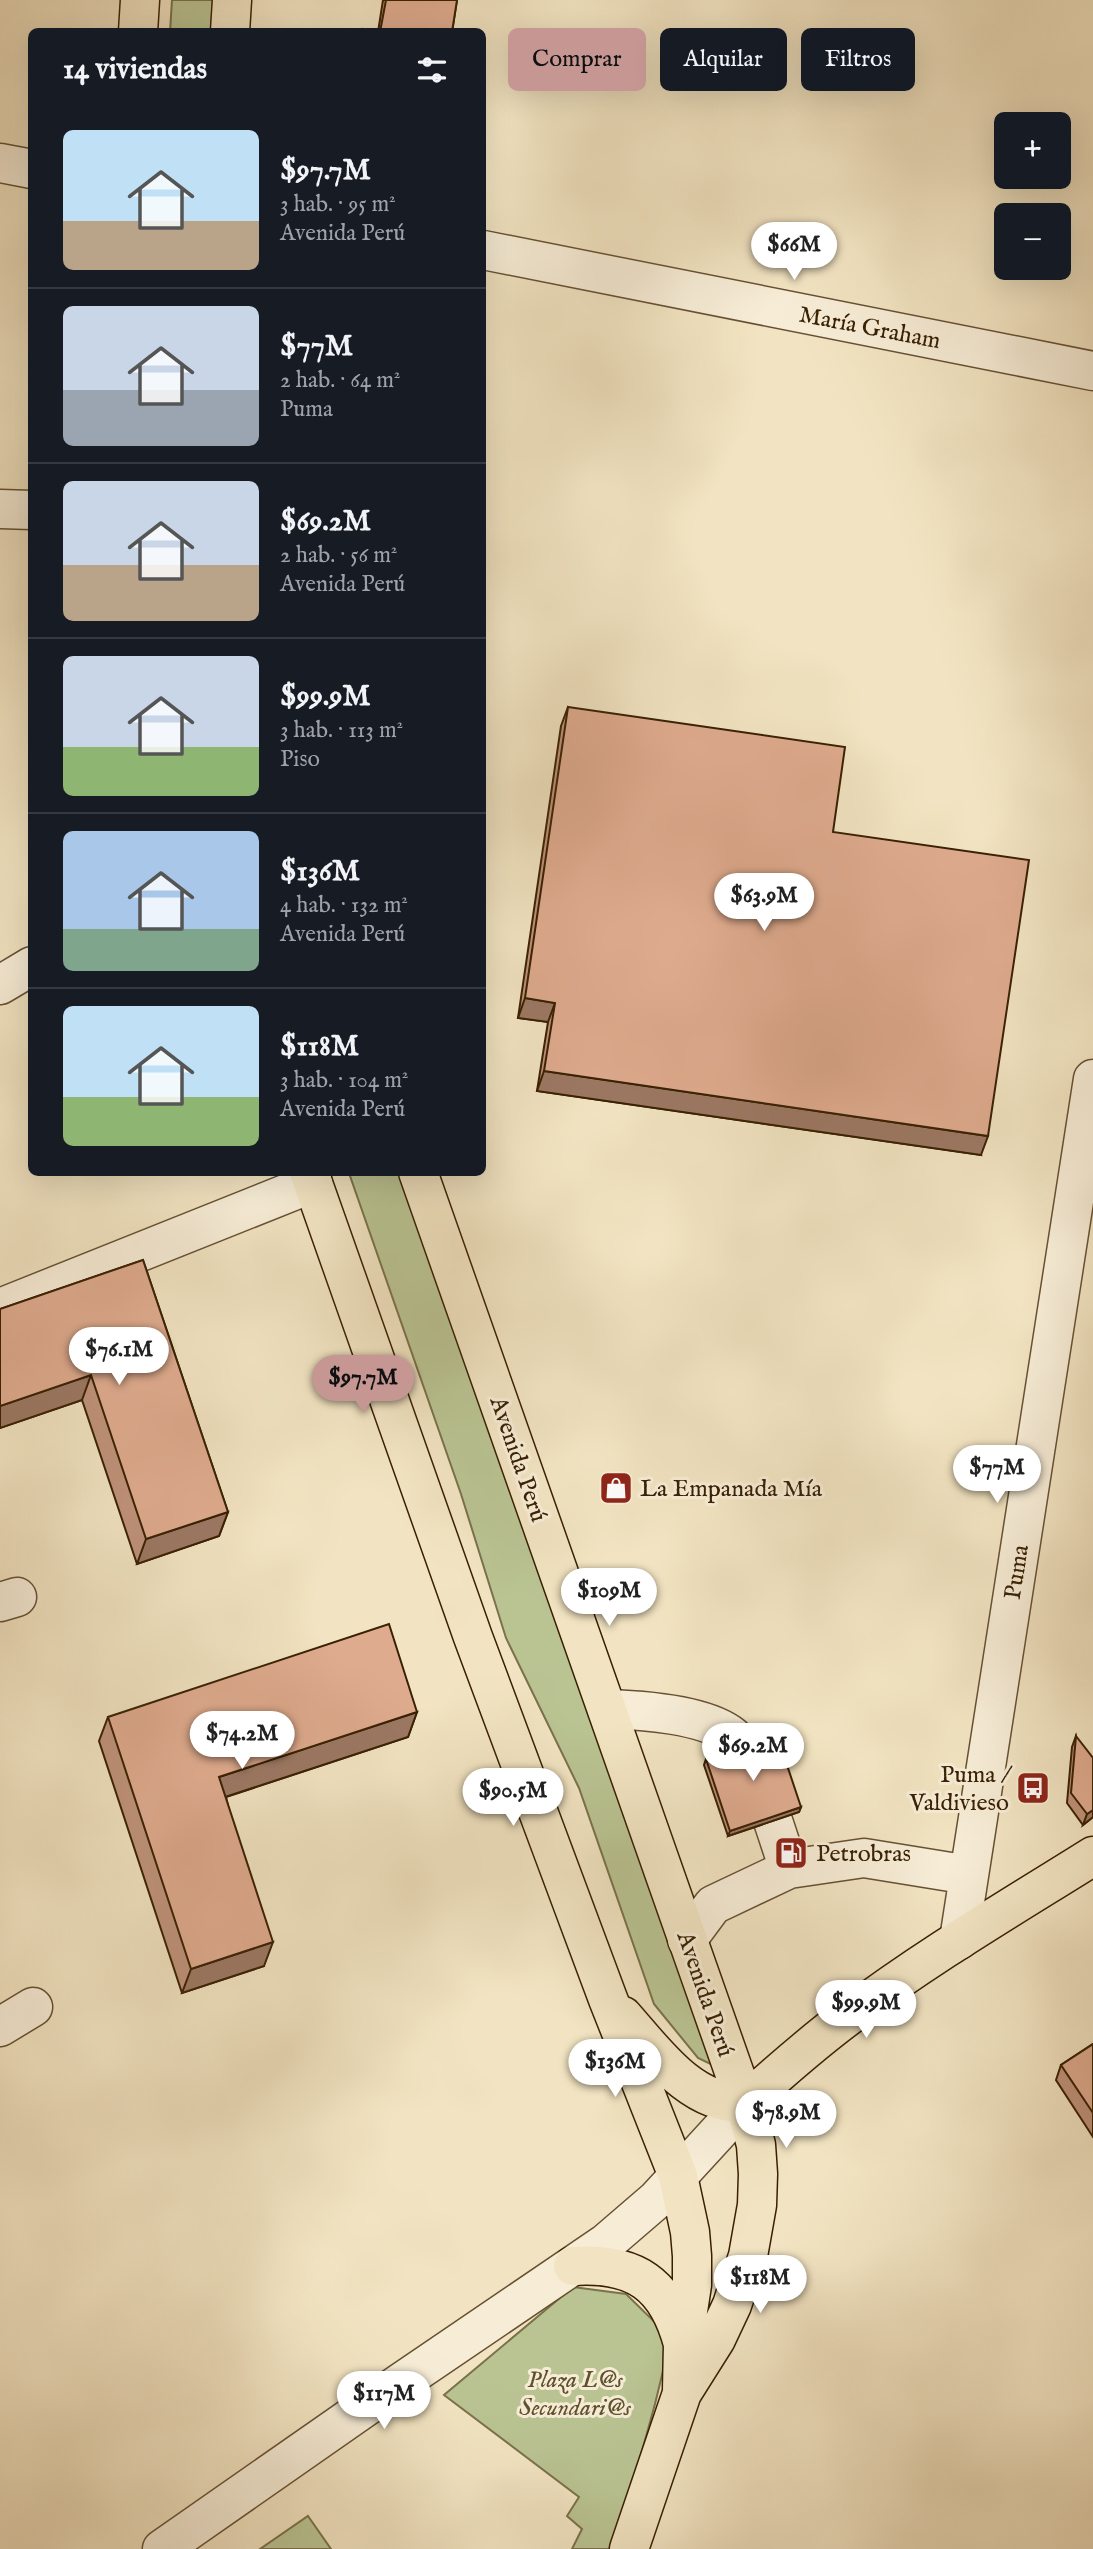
<!DOCTYPE html>
<html lang="es">
<head>
<meta charset="utf-8">
<style>
  body { margin:0; font-family:"IM FELL English",serif; background:#20242c; color:#f1f3f6; height:100vh; display:flex; flex-direction:column; font-size:26px; white-space:nowrap }
  * { box-sizing:border-box; margin:0 }
  p { font-size:23px; color:#9ea1a6 }
  .icon { flex:none; width:38px; height:38px; fill:none; stroke:currentColor; stroke-width:2; stroke-linecap:round; stroke-linejoin:round }
  .map { position:relative; flex:1; overflow:hidden }
  .details { position:absolute; left:28px; top:28px; width:458px; height:1148px; display:flex; flex-direction:column; background:#171b24; border-radius:10px; box-shadow:0 7px 28px #0002 }
  .details>* { flex:none }
  .top-card { position:absolute; left:508px; top:28px; width:480px; height:63px; display:flex; gap:14px }
  .fabs { position:absolute; left:994px; top:112px; display:grid; gap:14px }
  .fabs a { display:grid; place-items:center; width:77px; height:77px; border-radius:10px; background:#171b24; box-shadow:0 7px 28px #0002; font-size:35px }
  .price { position:absolute; translate:-50% -60px; padding:0 16px; border-radius:24px; background:#fff; color:#222; font-size:23px; line-height:46px; filter:drop-shadow(0 2px 4px #0008) }
  .price::after { content:''; position:absolute; left:50%; top:42px; width:21px; height:16px; margin-left:-10px; background:inherit; clip-path:polygon(0 0,100% 0,50% 100%) }
  .price.on { background:#c59692; color:#111 }
  ul { padding:0; list-style:none }
  li { display:flex; align-items:center; gap:21px; height:175px; padding:0 35px }
  li+li { border-top:2px solid #363941 }
  li span { display:grid; place-items:center; flex:none; width:196px; height:140px; border-radius:10px; color:#555 }
  li>.icon { margin-inline-start:auto }
  span .icon { width:84px; height:84px; fill:#fffc; stroke-width:1 }
  li b { font-size:30px }
  h2 { display:flex; justify-content:space-between; align-items:center; height:84px; padding:0 35px; font-size:30px }
  .pill { padding:0 24px; border-radius:10px; background:#171b24; box-shadow:0 7px 28px #0002; font-size:24px; line-height:63px }
  .pill.on { background:#c59692; color:#111 }
  .map>svg:first-child { display:block }
  .green { fill:#bac493; stroke:#7a724b; stroke-width:2 }
  .lines { fill:none; stroke-linecap:round; stroke-linejoin:round }
  .minor-casing { stroke:#675133; stroke-width:41 }
  .major-casing { stroke:#392003; stroke-width:41 }
  .minor { stroke:#f7edd7; stroke-width:38 }
  .major { stroke:#f2e4c2; stroke-width:38 }
  .wall { fill:#c0937b; stroke:#392003; stroke-width:2 }
  .shaded-wall { fill:#9c7864; stroke:#392003; stroke-width:2 }
  .building { fill:#dfab8f; stroke:#392003; stroke-width:2 }
  .labels { text-anchor:middle; stroke-width:6; stroke-linejoin:round; paint-order:stroke }
  .street-label { font-size:24px; fill:#392003; stroke:#f7edd7 }
  .poi-label { font-size:24px; fill:#392003; stroke:#f7edd7; text-anchor:start }
  .park-label { font-size:24px; font-style:italic; fill:#60512e; stroke:#f7edd7 }
</style>
</head>
<body>
<div class="map">
<svg width="1093" height="2549" viewBox="0 0 1093 2549">
  <rect width="100%" height="100%" fill="#f2e4c2"/>
  <filter id="stains"><feTurbulence type="fractalNoise" baseFrequency=".00286" numOctaves="4"/><feColorMatrix values="0 0 0 0 .2 0 0 0 0 .09 0 0 0 0 .02 0 0 0 .5 -.17"/></filter>
  <radialGradient id="worn" r=".72"><stop offset=".6" stop-color="#630" stop-opacity="0"/><stop offset="1" stop-color="#630" stop-opacity=".3"/></radialGradient>
  <path class="green" d="M172 0H213L211 31 170 32Z
    M349 1173H407L721 2069 698 2058 654 2004 579 1788 506 1638 461 1494Z
    M573 2287 626 2294 671 2338 655 2404 615 2549H572L582 2529 567 2516 579 2497 444 2395Z
    M308 2516 331 2549H260Z"/>
  <g class="lines">
    <defs>
      <path id="minor" d="M0 163 32 169
        M483 250 1093 371
        M0 509 32 510
        M0 985 32 966
        M0 1308 313 1183
        M0 1602 17 1597
        M607 1709C640 1710 705 1714 732 1736 755 1754 778 1839 789 1869
        M687 1940 713 1905 789 1869 864 1858 969 1875
        M959 1940 1093 1079
        M0 2027 33 2007
        M162 2549 400 2383 606 2243 656 2200 745 2103"/>
      <path id="major" d="M138 32 140 0
        M230 32 232 0
        M309 1172 473 1637 608 1999 678 2176 690 2232 692 2256V2285L683 2344 682 2390
        M418 1172 745 2103 756 2145 758 2174 757 2205 748 2256 732 2305 716 2339 682 2393 629 2549
        M623 2016C655 2052 691 2105 745 2103
        M745 2103C778 2073 811 2044 847 2017 925 1958 1010 1908 1093 1856
        M573 2266C635 2262 667 2284 683 2344"/>
    </defs>
    <use href="#minor" class="minor-casing"/>
    <use href="#major" class="major-casing"/>
    <use href="#minor" class="minor"/>
    <use href="#major" class="major"/>
  </g>
  <path class="wall" d="M383 0H457L452 32H378Z
    M568 707 833 832 981 1155 537 1091 548 1022 518 1018 561 726Z
    M143 1260 228 1512 219 1536 137 1564 82 1400 0 1428V1309Z
    M417 1712 408 1737 226 1797 264 1966 182 1993 99 1741 108 1717Z
    M1076 1736 1093 1817 1083 1825 1067 1803 1072 1747Z
    M706 1759 801 1807 799 1812 728 1836 704 1765Z
    M1093 2044V2137L1056 2080 1061 2065Z"/>
  <path class="shaded-wall" d="M525 998 555 1003 548 1022 518 1018Z
    M544 1071 988 1136 981 1155 537 1091Z
    M91 1375 82 1400 0 1428V1406Z
    M228 1512 219 1536 137 1564 146 1539Z
    M417 1712 408 1737 210 1802 219 1777Z
    M801 1807 799 1812 728 1836 730 1831Z
    M1093 1810V1817L1083 1825 1087 1814Z
    M273 1942 264 1966 182 1993 191 1969Z"/>
  <path class="building" d="M386 0H457L452 32H380Z
    M363 29 375 32H363Z
    M568 707 845 747 833 832 1029 860 988 1136 544 1071 555 1003 525 998Z
    M143 1260 228 1512 146 1539 91 1375 0 1406V1309Z
    M389 1624 417 1712 219 1777 273 1942 191 1969 108 1717Z
    M777 1735 801 1807 730 1831 706 1759Z
    M1076 1736 1093 1758V1810L1087 1814 1071 1793Z
    M1093 2044V2113L1061 2065Z"/>
  <defs>
    <symbol id="shop-square" viewBox="-11 -11 22 22"><rect x="-9" y="-9" width="18" height="18" rx="4" fill="#8f2418" stroke="#f7edd7"/><path d="M-5-2.5h2.3a2.7 3.5 0 0 1 5.4 0H5L5.5 6h-11ZM-1.5-2.5h3a1.5 2.3 0 0 0-3 0Z" fill="#fff"/></symbol>
    <symbol id="bus-square" viewBox="-11 -11 22 22"><rect x="-9" y="-9" width="18" height="18" rx="4" fill="#8f2418" stroke="#f7edd7"/><path d="M-5-6H5V4H4V6H2V4H-2V6H-4V4H-5ZM-3.5-4V0h7V-4ZM-3.5 1.2v1.5H-2V1.2ZM2 1.2v1.5H3.5V1.2Z" fill="#fff"/></symbol>
    <symbol id="fuel-square" viewBox="-11 -11 22 22"><rect x="-9" y="-9" width="18" height="18" rx="4" fill="#8f2418" stroke="#f7edd7"/><path d="M-5.5-6h7V0h2V4h1.3V-2.5L3-4.5l.8-.8L6-3V5H2.5V1h-1V6h-7ZM-4.2-4.7v3.2H.2V-4.7Z" fill="#fff"/></symbol>
  </defs>
  <g fill-rule="evenodd">
    <use href="#shop-square" x="597" y="1469" width="38" height="38"/>
    <use href="#bus-square" x="1014" y="1769" width="38" height="38"/>
    <use href="#fuel-square" x="772" y="1834" width="38" height="38"/>
  </g>
  <g class="labels">
    <g class="street-label">
      <text transform="translate(870 327) rotate(11)" y="8">María Graham</text>
      <text transform="translate(519 1459) rotate(71)" y="8">Avenida Perú</text>
      <text transform="translate(1016 1572) rotate(-81)" y="8">Puma</text>
      <text transform="translate(706 1994) rotate(71)" y="8">Avenida Perú</text>
    </g>
    <g class="poi-label">
      <text x="640" y="1496">La Empanada Mía</text>
      <text x="1009" y="1782" text-anchor="end">Puma /<tspan x="1009" dy="28">Valdivieso</tspan></text>
      <text x="816" y="1861">Petrobras</text>
    </g>
    <g class="park-label">
      <text x="575" y="2387">Plaza L@s<tspan x="575" dy="28">Secundari@s</tspan></text>
    </g>
  </g>
  <rect width="100%" height="100%" filter="url(#stains)"/>
  <rect width="100%" height="100%" fill="url(#worn)"/>
</svg>
<div class="fabs">
<a>+</a>
<a>−</a>
</div>
<b class="price" style="left:794px;top:282px">$66M</b>
<b class="price" style="left:764px;top:933px">$63.9M</b>
<b class="price" style="left:119px;top:1387px">$76.1M</b>
<b class="price on" style="left:363px;top:1415px">$97.7M</b>
<b class="price" style="left:997px;top:1505px">$77M</b>
<b class="price" style="left:609px;top:1628px">$109M</b>
<b class="price" style="left:242px;top:1771px">$74.2M</b>
<b class="price" style="left:753px;top:1783px">$69.2M</b>
<b class="price" style="left:513px;top:1828px">$90.5M</b>
<b class="price" style="left:866px;top:2040px">$99.9M</b>
<b class="price" style="left:615px;top:2099px">$136M</b>
<b class="price" style="left:786px;top:2150px">$78.9M</b>
<b class="price" style="left:760px;top:2315px">$118M</b>
<b class="price" style="left:384px;top:2431px">$117M</b>
<div class="top-card">
<a class="pill on">Comprar</a>
<a class="pill">Alquilar</a>
<a class="pill">Filtros</a>
</div>
<section class="details">
<h2>14 viviendas<svg class="icon" aria-label="filters" viewBox="0 0 24 24"><path d="M4 7h16M4 17h16"/><circle cx="9" cy="7" r="2"/><circle cx="15" cy="17" r="2"/></svg></h2>
<ul>
<li><span style="background:linear-gradient(#bfe0f5 65%,#b9a48a 0)"><svg class="icon" aria-label="home" viewBox="0 0 24 24"><path d="M3 11l9-7 9 7M6 9v11h12V9"/></svg></span><div><b>$97.7M</b><p>3 hab. · 95 m²</p><p>Avenida Perú</p></div></li>
<li><span style="background:linear-gradient(#c9d6e8 60%,#9aa5b1 0)"><svg class="icon" aria-label="home" viewBox="0 0 24 24"><path d="M3 11l9-7 9 7M6 9v11h12V9"/></svg></span><div><b>$77M</b><p>2 hab. · 64 m²</p><p>Puma</p></div></li>
<li><span style="background:linear-gradient(#c9d6e8 60%,#b9a48a 0)"><svg class="icon" aria-label="home" viewBox="0 0 24 24"><path d="M3 11l9-7 9 7M6 9v11h12V9"/></svg></span><div><b>$69.2M</b><p>2 hab. · 56 m²</p><p>Avenida Perú</p></div></li>
<li><span style="background:linear-gradient(#c9d6e8 65%,#8fb573 0)"><svg class="icon" aria-label="home" viewBox="0 0 24 24"><path d="M3 11l9-7 9 7M6 9v11h12V9"/></svg></span><div><b>$99.9M</b><p>3 hab. · 113 m²</p><p>Piso</p></div></li>
<li><span style="background:linear-gradient(#a9c7e8 70%,#7fa58c 0)"><svg class="icon" aria-label="home" viewBox="0 0 24 24"><path d="M3 11l9-7 9 7M6 9v11h12V9"/></svg></span><div><b>$136M</b><p>4 hab. · 132 m²</p><p>Avenida Perú</p></div></li>
<li><span style="background:linear-gradient(#bfe0f5 65%,#8fb573 0)"><svg class="icon" aria-label="home" viewBox="0 0 24 24"><path d="M3 11l9-7 9 7M6 9v11h12V9"/></svg></span><div><b>$118M</b><p>3 hab. · 104 m²</p><p>Avenida Perú</p></div></li>
</ul>
</section>
</div>
</body>
</html>
